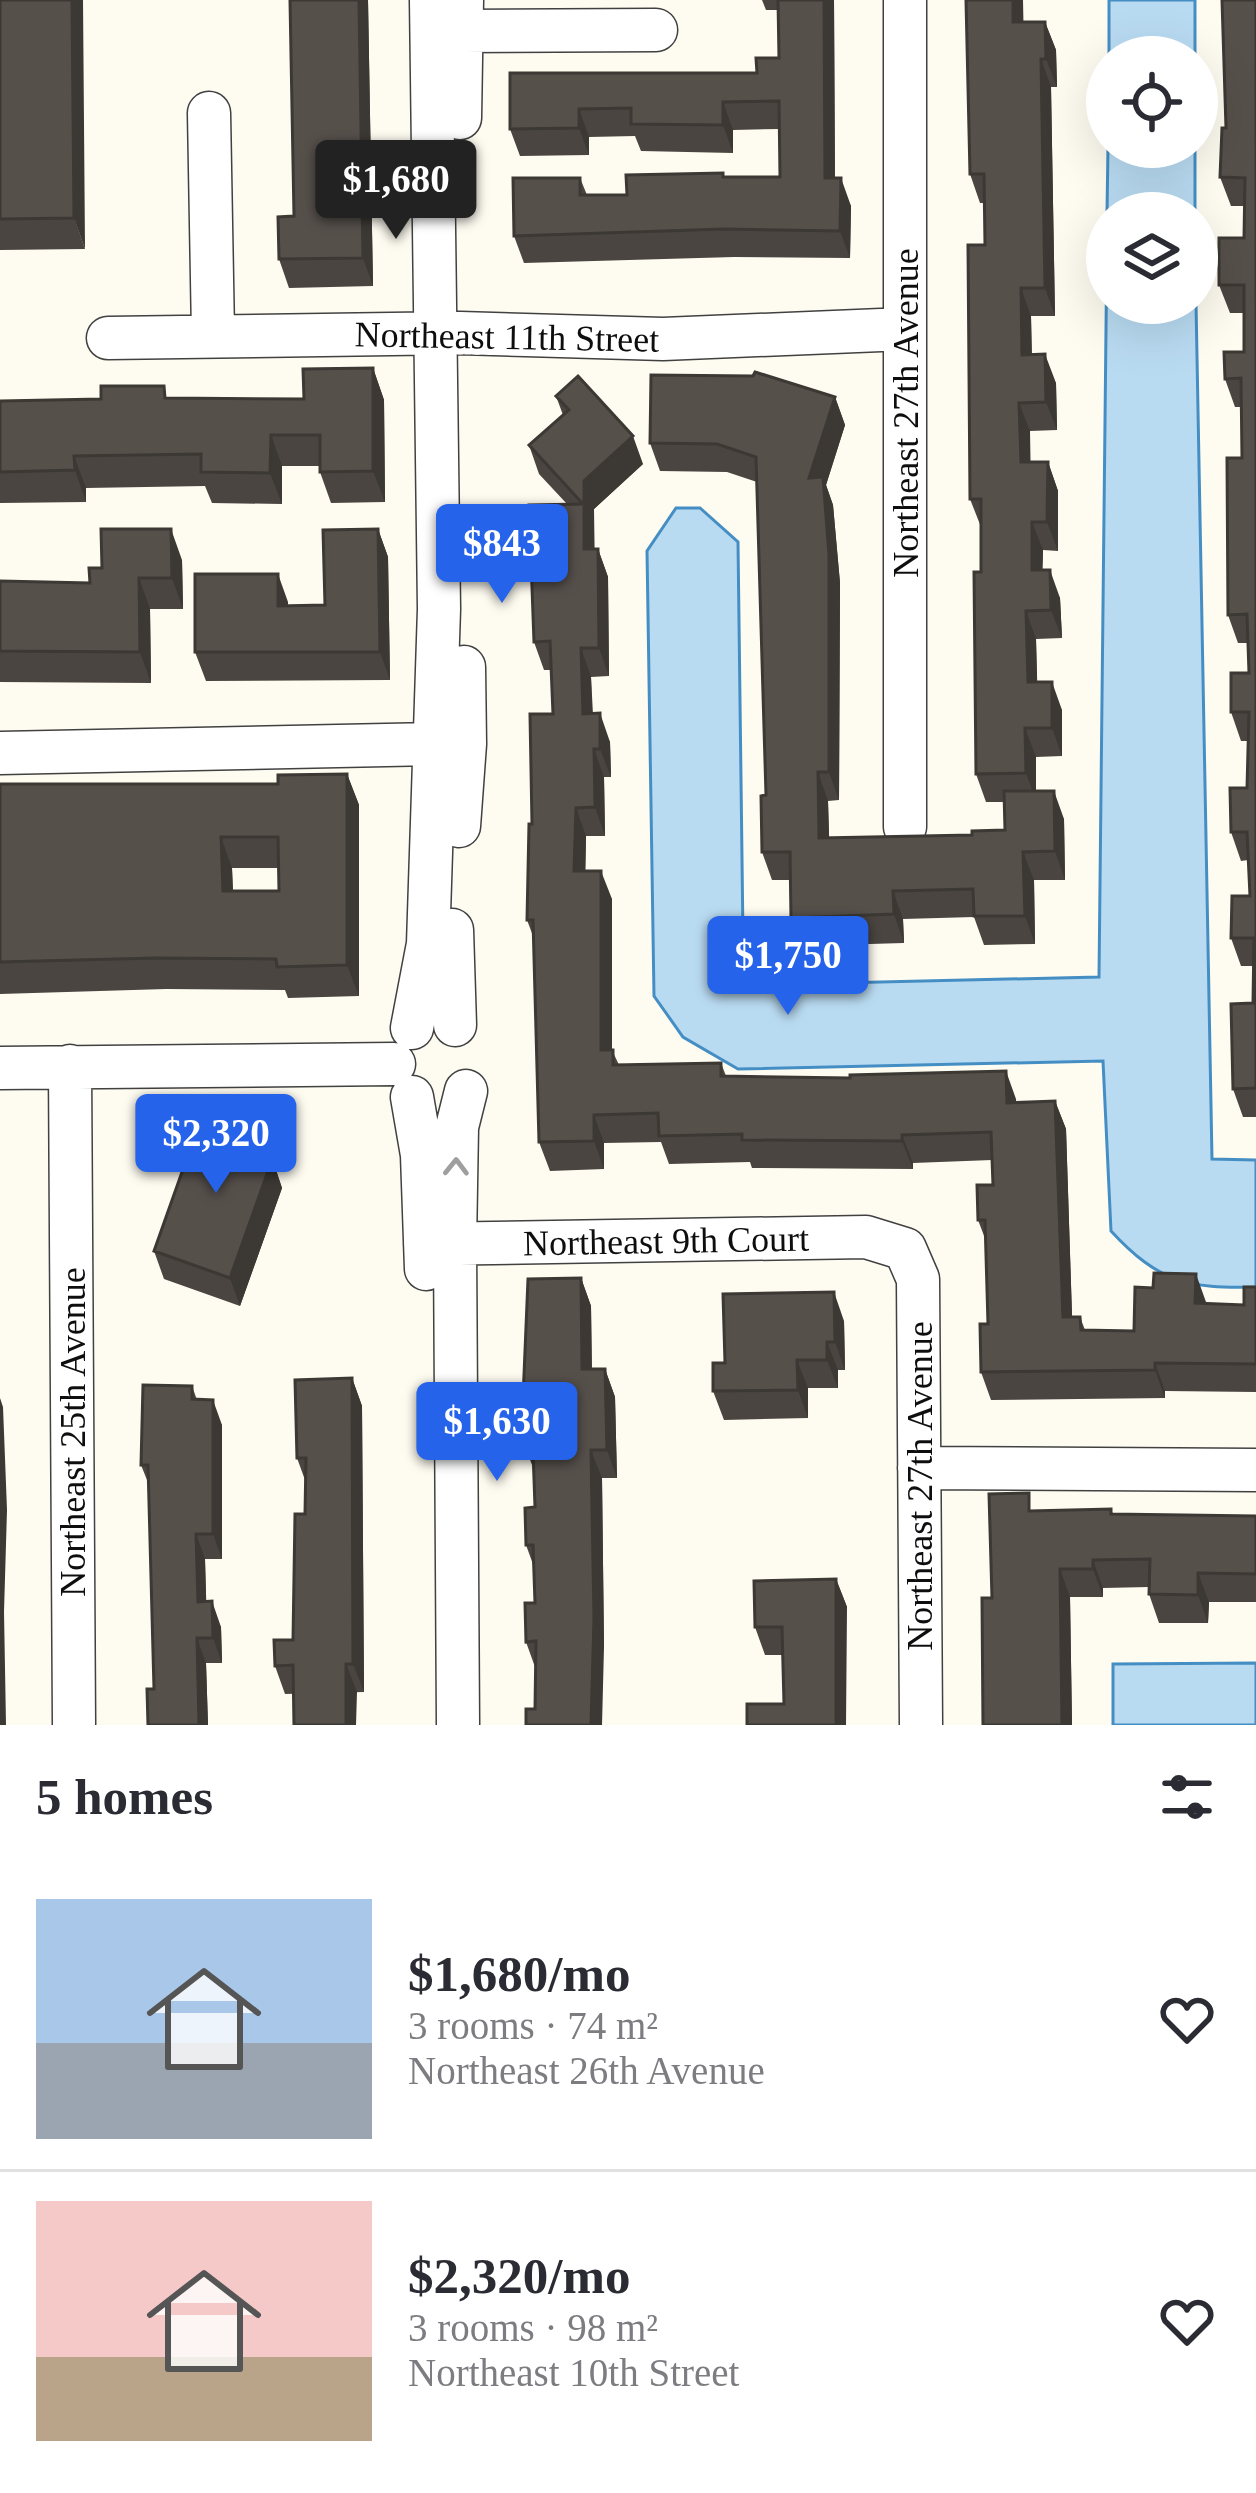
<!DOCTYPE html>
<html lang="en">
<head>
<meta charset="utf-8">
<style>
  body { margin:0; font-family:Georgia,serif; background:#f2f2f3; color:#2b2b33; height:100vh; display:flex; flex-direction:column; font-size:45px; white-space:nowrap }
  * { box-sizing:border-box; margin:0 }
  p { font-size:39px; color:#7c7c81 }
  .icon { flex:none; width:66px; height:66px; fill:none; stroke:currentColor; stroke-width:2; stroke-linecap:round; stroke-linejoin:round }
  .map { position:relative; height:1725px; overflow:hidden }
  .drawer { display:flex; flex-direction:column; background:#fff; flex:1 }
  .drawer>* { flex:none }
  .controls { position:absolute; left:1086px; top:36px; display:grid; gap:24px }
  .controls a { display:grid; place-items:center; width:132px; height:132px; border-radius:50%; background:#fff; box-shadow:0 12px 48px #0002; font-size:60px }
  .price { position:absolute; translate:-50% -102px; padding:0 27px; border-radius:12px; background:#2563eb; color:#fff; font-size:39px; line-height:78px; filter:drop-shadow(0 3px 6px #0008) }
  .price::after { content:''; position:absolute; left:50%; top:72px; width:36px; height:27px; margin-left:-18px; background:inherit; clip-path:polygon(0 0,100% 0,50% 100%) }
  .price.current { background:#222; color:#fff }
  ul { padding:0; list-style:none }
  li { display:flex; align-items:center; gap:36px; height:300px; padding:0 36px }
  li+li { border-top:3px solid #e1e1e2 }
  li span { display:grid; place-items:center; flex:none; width:336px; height:240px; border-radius:0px; color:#555 }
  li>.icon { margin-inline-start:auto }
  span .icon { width:144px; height:144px; fill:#fffc; stroke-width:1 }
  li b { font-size:51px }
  h2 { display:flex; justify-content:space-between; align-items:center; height:144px; padding:0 36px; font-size:51px }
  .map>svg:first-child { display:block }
  .water { fill:#b9dbf2; stroke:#458ec4; stroke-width:3 }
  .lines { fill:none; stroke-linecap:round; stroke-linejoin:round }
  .minor-casing { stroke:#414141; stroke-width:45 }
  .minor { stroke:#fff; stroke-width:42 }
  .wall { fill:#4a4540; fill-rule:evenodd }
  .shaded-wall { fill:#3c3834 }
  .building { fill:#56504b; stroke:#3c3834; stroke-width:3; fill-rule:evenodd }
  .oneway { stroke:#9f9f9f }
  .labels { text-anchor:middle; stroke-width:12; stroke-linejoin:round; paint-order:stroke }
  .street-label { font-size:36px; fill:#0e0e0e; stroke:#fff }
</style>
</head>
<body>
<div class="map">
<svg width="1256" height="1725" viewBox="0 0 1256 1725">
  <rect width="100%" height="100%" fill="#fefcf1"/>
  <path class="water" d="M1109 0H1195V57H1109Z
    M1108 147H1195V213H1107Z
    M1107 237V303H1196L1212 1159 1256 1160V1287C1188 1289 1158 1282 1111 1231L1103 1061 738 1069 683 1037 654 996 647 551 676 508H700L738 542 743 937 796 984 1099 977Z
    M1256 1663V1725H1113V1664Z"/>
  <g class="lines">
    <defs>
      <path id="minor" d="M905 0V827
        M462 31 656 30
        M209 113 213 334
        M460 118 462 0
        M108 338 460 333 663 339 905 329
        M0 753 434 744
        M459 826 465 744 464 667
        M452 930 455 1025
        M412 1028 428 944 439 609 431 0
        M70 1066 74 1725
        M0 1068 394 1064
        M412 1097 422 1155 426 1269
        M425 1244 866 1237 905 1249 918 1279 921 1725
        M919 1468 1256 1470
        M458 1725 455 1244 457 1127 466 1091"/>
    </defs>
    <use href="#minor" class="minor-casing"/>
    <use href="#minor" class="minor"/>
  </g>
  <path class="wall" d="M0 0 85 249 0 250Z
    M290 0H368L373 286 289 288 279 259 294 216Z
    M762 0H834L835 178 851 206 850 258 734 257 524 263 514 236 580 178 587 195H627L724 177H780L779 129 733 130V153L641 151 635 136 589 137V155L520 156 510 129V73H757L779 58 778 10H766Z
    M966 0H1023V22H1045L1056 50 1057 87H1051L1055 316H1031L1032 355 1056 383 1057 430 1030 431V462H1048L1058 491V551L1043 550 1042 570 1060 598 1062 638 1036 639 1037 682 1062 710V756L1036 757V791L1064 819 1065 880H1034L1035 944 984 945 974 917 903 919 904 943 801 946 791 918 790 880H772L762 852 766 795 757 482 727 472 660 471 650 443 835 397 845 425 826 485 833 505 840 583 839 800 828 801 829 838 972 835 1005 830 1004 802H986L976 774 981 527 970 499 985 245V203H980L970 174Z
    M1256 0V1117H1243L1233 1089 1253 1003 1254 966H1241L1231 938 1250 896 1248 860 1241 861 1231 832 1247 788 1248 741H1241L1231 712 1249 673 1248 643H1238L1228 615 1242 458 1241 407H1235L1225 379 1244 352V313H1230L1219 285 1244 238 1245 206H1231L1220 177 1226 128Z
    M373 368 384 400 385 502 331 503 320 472V466H282V504L212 503 205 486 86 488V502L0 503V401L169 398 304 399Z
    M556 396 643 464 594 509V549H598L608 577 609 676 591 677 593 714 610 742 611 777H604L605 836H586L585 871 612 899V1050L619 1065 721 1063 726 1076 1016 1099V1103L1055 1101 1066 1129 1072 1317H1080L1085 1330 1134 1331 1206 1304 1244 1305 1256 1287V1392L1165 1391V1398L991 1400 981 1372 988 1324 986 1241 978 1220 993 1185 992 1160 913 1163V1169L752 1168 750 1162 669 1164 661 1142 604 1143V1169L550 1171 539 1142 533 936 527 920 532 824 553 714 551 670H544L534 642 567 504 539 474 529 445 563 415Z
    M378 529 388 557 390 680 206 681 195 652 288 602V606L325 605Z
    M182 560 183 609H150L151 683 0 682V581L90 583 102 568Z
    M347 774 359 805V996L288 998 285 990 166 989 0 994V784H278ZM232 868H278L279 891H233Z
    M275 1155 273 1161 282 1188 240 1306 164 1279 154 1251Z
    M581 1278 591 1306 592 1369H605L615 1397 617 1478H602L604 1647 535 1709V1667L526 1642 535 1603 534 1567 526 1545 535 1507 534 1470 527 1452Z
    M844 1321 845 1370H838V1388H808V1418L724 1420 713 1391 725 1363Z
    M352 1378 362 1406 364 1692 285 1694 275 1666 293 1640 305 1514V1480L297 1458Z
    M192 1386 197 1400 222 1425V1559H205L206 1602 221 1627 222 1663H206L208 1725H148L154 1689 149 1485 141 1465Z
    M1111 1509 1113 1514 1256 1516V1602H1209L1208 1623H1159L1149 1594V1587L1103 1588V1597H1070L1072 1725H983L1035 1511Z
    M836 1579 847 1607 784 1704 783 1655H765L755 1627Z"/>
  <path class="shaded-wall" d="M72 0H83L85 249 74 218Z
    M359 0H368L373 286 363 258Z
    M824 0H834L835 205 825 178Z
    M1013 0H1023L1024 51 1013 22Z
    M1045 22 1056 50 1057 87 1046 59Z
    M1041 59 1051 87 1055 316 1045 288Z
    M723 102 733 130V153L723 125Z
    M579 109 589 137V155L579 128Z
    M841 178 851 206 850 258 840 231Z
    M1021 288 1031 316 1032 383 1022 355Z
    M1045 354 1056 383 1057 430 1046 402Z
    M373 368 384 400 385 502 373 471Z
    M835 397 845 425 826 485 833 505 840 583 839 800 829 772 809 478Z
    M1019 403 1030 431 1031 490 1021 462Z
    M271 435 282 466V504L270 473Z
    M633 436 643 464 594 509 595 577 584 549V481Z
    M74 456 86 488V502L75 470Z
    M1048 462 1058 491V551L1047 522Z
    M1032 522 1043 550 1042 598 1032 570Z
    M171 529 182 560 183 609 172 578Z
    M378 529 388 557 390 680 380 652Z
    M598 549 608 577 609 676 599 648Z
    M1050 570 1060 598 1062 638 1051 610Z
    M278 574 288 602V634L278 606Z
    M139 578 150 609 151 683 140 652Z
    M1026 611 1036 639 1038 711 1028 682Z
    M581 648 591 677 593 742 583 714Z
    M1052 682 1062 710V756L1052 728Z
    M600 713 610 742 611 777 600 749Z
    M1025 728 1036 757V801L1026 773Z
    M594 749 604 777 605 836 595 807Z
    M818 772 828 801 830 866 819 838Z
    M347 774 359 805V996L347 965Z
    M1054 791 1064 819 1065 880 1055 851Z
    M576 808 586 836 585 899 574 871Z
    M221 837 232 868 234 922 223 891Z
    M1023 852 1034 880 1035 944 1025 916Z
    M601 871 612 899V1078L601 1050Z
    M893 891 903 919 904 943 894 914Z
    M1006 1071 1016 1099 1018 1131 1007 1103Z
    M1055 1101 1066 1129 1073 1345 1063 1317Z
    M594 1115 604 1143V1169L594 1141Z
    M265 1126 275 1155 273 1161 282 1188 240 1306 230 1278 255 1154Z
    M902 1135 913 1163V1169L902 1141Z
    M1196 1274 1206 1302 1205 1332 1195 1303Z
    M581 1278 591 1306 592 1397 582 1369Z
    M834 1292 844 1321 845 1370 835 1342Z
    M827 1342 838 1370V1388L827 1360Z
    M797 1360 808 1388V1418L798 1390Z
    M1155 1363 1165 1391V1398L1155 1370Z
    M605 1369 615 1397 617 1478 607 1450Z
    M352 1378 362 1406 364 1692 353 1664Z
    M0 1398 3 1407 7 1510 4 1612 6 1725H0Z
    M213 1400 222 1425V1559L213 1534Z
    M591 1450 602 1478 604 1647 602 1725H591Z
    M196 1534 205 1559 207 1627 198 1602Z
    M1093 1560 1103 1588V1597L1093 1569Z
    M1060 1569 1070 1597 1072 1725H1062Z
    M1198 1573 1209 1602 1208 1623 1198 1595Z
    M836 1579 847 1607 846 1725H836Z
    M212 1601 221 1627 222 1663 213 1638Z
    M197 1638 206 1663 208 1725H199Z
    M346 1664 357 1692 356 1725H346Z"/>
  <path class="building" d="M0 0H72L74 218 0 219Z
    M290 0H359L363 258 279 259 278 217 294 216Z
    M778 0H824L825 178H841L840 231 724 229 514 236 513 178H580V195H627L626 175 723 173V177H780L779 101 723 102V125L631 124V108L579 109V128L510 129V73H757L756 58H779Z
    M966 0H1013V22H1045L1046 59H1041L1045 288H1021L1022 355 1045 354 1046 402 1019 403 1021 462H1048L1047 522H1032V570H1050L1051 610 1026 611 1028 682H1052V728H1025L1026 773 976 774 974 572H981V499H970L968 245H985L984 174H970Z
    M1222 0H1256V1088L1233 1089 1231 1004 1253 1003 1254 938H1231L1232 896H1250L1247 832H1231L1230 788H1247L1249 712H1231V673H1249L1247 614 1228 615 1227 458H1242L1241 378 1225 379 1224 352H1244V285H1219V238H1244L1245 178 1220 177 1222 128H1226Z
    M373 368V471L320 472V435H271L270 473 201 472V454L74 456 75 470 0 472V401L101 399V386H164L165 398 304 399 303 369Z
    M755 372 835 397 809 478 823 477 829 555V772H818L819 838 972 835V831L1005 830 1004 791H1054L1055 851 1023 852 1025 916H974L973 889 893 891 894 914 791 918 790 852H762L761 796 766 795 756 457 717 444 650 443 651 375 753 376Z
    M578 376 633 436 584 481V549H598L599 648H581L583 714 600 713V749H594L595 807 576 808 574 871H601V1050H613V1065L721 1063V1076L850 1078V1075L1006 1071 1007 1103 1055 1101 1063 1317H1080L1081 1330 1134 1331 1135 1287 1153 1288 1154 1273 1196 1274 1195 1303 1244 1305V1287H1256V1364L1155 1363V1370L981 1372 980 1324H988L985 1220H978L977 1185H993L991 1132 902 1135V1141L742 1140V1134L659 1136 658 1113 594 1115V1141L539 1142 533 920H527L529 824H532L530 714H553L550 641 534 642 529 505 583 504 529 445 569 410 556 396Z
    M101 529H171L172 578H139L140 652 0 651V581L90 583 89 568H102Z
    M378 529 380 652H195V574H278V606L325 605 323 530Z
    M347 774V965L277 967 276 959 155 958 0 962V784H278V775ZM221 837H278L279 891H223Z
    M220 1110 265 1126 255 1154 272 1160 230 1278 154 1251 198 1127 212 1132Z
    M581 1278 582 1369H605L607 1450H591L594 1618 591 1725H526V1709H535L536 1641 526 1642 525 1603H535L533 1545H526L525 1508 535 1507 533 1451 527 1452 523 1399 528 1279Z
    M834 1292 835 1342H827V1360H797L798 1390 713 1391V1363H725L723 1294Z
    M352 1378 353 1664H346V1725H294L293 1665 275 1666 274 1640H293L295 1514H305L306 1458H297L295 1380Z
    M143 1385 192 1386V1399L213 1400V1534H196L198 1602 212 1601 213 1638H197L199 1725H148L147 1689H154L148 1465H141Z
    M1029 1493V1511L1111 1509V1514L1256 1516V1574L1198 1573V1595L1149 1594 1150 1559 1093 1560V1569H1060L1062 1725H983L982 1598H992L989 1494Z
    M836 1579V1725H747V1704H784L782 1627H755L754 1581Z"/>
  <defs><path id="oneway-chevron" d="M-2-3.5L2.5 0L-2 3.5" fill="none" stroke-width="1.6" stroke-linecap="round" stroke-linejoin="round" transform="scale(3)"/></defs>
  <use class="oneway" href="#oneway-chevron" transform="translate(456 1167) rotate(-89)"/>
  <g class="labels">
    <g class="street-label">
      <text transform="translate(507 336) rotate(1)" y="13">Northeast 11th Street</text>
      <text transform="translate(905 413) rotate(-90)" y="13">Northeast 27th Avenue</text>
      <text transform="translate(666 1240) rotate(-1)" y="13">Northeast 9th Court</text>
      <text transform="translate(72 1432) rotate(-90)" y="13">Northeast 25th Avenue</text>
      <text transform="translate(919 1486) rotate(-90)" y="13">Northeast 27th Avenue</text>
    </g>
  </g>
</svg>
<div class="controls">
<a><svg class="icon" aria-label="locate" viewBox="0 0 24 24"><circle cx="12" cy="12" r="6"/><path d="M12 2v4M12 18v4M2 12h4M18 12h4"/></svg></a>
<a><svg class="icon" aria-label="layers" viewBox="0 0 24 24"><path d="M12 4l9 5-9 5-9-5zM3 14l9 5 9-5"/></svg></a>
</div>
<b class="price current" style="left:396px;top:242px">$1,680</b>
<b class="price" style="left:502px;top:606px">$843</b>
<b class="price" style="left:788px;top:1018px">$1,750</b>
<b class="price" style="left:216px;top:1196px">$2,320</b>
<b class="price" style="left:497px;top:1484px">$1,630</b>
</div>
<section class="drawer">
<h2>5 homes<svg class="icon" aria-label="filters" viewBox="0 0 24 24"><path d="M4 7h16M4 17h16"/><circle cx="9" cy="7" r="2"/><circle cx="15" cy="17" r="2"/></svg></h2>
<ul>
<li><span style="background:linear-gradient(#a9c7e8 60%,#9aa5b1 0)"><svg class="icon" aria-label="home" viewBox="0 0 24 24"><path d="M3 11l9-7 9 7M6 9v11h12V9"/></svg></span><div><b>$1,680/mo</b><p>3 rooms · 74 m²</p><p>Northeast 26th Avenue</p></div><svg class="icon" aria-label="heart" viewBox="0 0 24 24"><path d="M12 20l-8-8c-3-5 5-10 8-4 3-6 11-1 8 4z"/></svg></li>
<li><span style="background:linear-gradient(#f6c9c9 65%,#b9a48a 0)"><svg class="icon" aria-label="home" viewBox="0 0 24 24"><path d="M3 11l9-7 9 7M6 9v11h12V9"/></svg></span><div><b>$2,320/mo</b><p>3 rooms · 98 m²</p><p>Northeast 10th Street</p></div><svg class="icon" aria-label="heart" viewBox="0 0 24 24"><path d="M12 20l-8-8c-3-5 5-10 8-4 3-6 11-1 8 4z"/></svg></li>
</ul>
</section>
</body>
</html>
